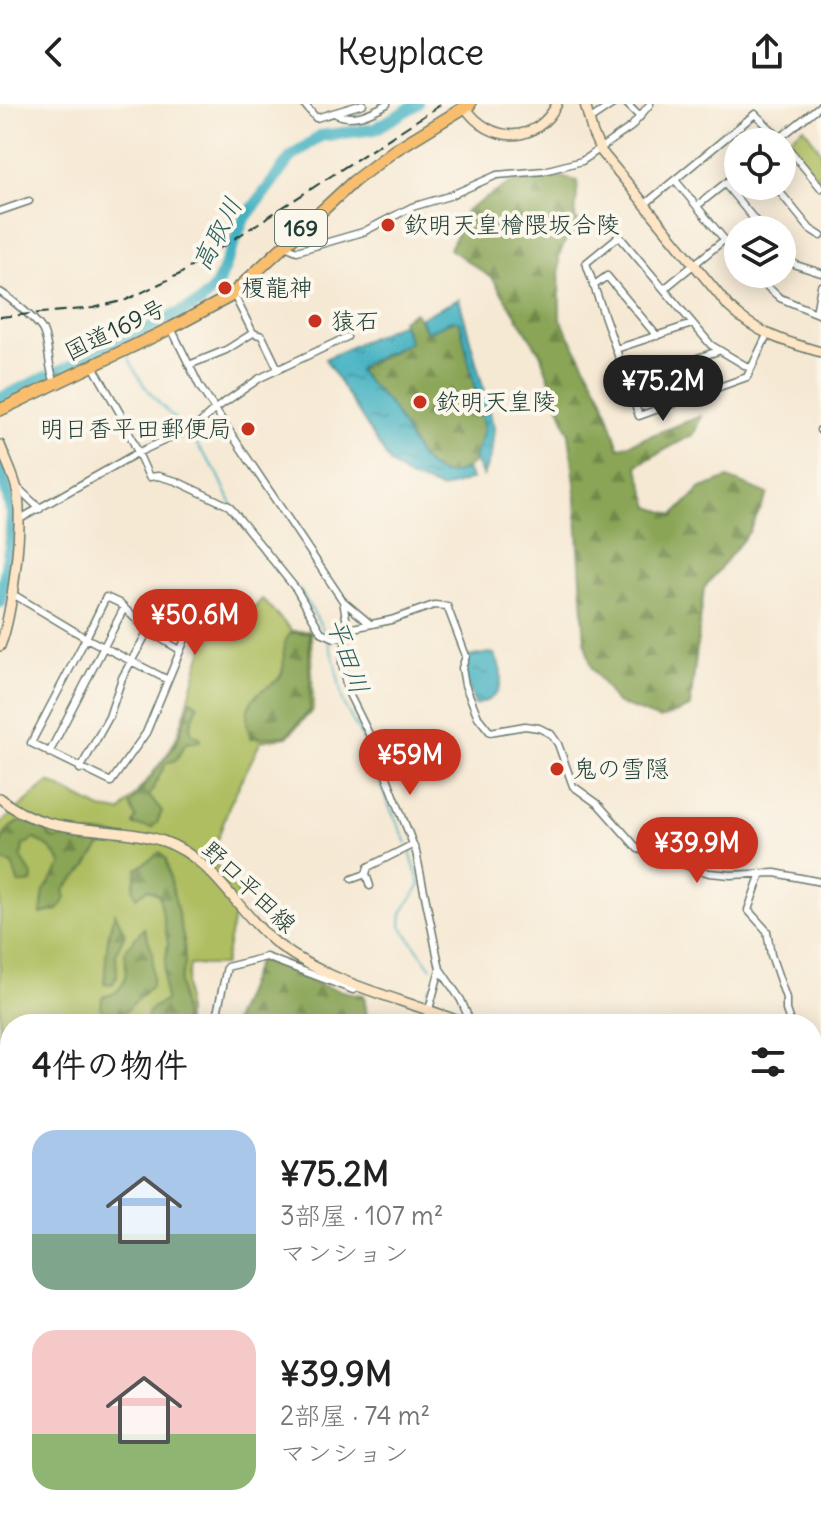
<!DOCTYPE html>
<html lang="ja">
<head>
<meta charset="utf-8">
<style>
  body { margin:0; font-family:Delius,"Klee One",sans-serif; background:#f6f6f6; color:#222; height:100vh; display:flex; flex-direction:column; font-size:30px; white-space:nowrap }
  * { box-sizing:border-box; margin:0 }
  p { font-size:26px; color:#767676 }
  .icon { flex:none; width:44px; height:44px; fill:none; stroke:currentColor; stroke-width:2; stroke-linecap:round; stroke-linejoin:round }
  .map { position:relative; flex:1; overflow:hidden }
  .drawer { position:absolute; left:0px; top:910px; width:822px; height:514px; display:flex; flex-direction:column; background:#fff; border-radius:32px 32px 0 0; box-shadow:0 4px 20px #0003 }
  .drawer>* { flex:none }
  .fabs { position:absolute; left:724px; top:24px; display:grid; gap:16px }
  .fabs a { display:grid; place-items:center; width:72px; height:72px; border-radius:50%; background:#fff; box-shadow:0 4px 20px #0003; font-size:40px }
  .price { position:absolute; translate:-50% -68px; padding:0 18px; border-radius:28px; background:#c8321e; color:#fff; font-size:26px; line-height:52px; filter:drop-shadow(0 2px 4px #0008) }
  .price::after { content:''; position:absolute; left:50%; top:48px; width:24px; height:18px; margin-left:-12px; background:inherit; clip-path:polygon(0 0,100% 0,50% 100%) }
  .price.on { background:#222; color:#fff }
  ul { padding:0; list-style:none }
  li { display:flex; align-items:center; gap:24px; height:200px; padding:0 32px }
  li span { display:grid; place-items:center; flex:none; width:224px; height:160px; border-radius:24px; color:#555 }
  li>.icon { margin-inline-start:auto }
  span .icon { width:96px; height:96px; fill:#fffc; stroke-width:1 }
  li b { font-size:34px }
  h2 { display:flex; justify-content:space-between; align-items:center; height:96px; padding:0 32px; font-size:34px }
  header { display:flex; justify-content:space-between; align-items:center; height:104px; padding:0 32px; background:#fff; font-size:36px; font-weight:600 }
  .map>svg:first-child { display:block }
  .green { fill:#aebe61; stroke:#667e4a; stroke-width:2 }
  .forest { fill:url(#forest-firs); stroke:#547146; stroke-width:2 }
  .water { fill:url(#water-ripples); stroke:#32787b; stroke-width:2 }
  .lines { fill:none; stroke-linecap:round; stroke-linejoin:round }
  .stream { stroke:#45b2c2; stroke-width:2 }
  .river { stroke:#45b2c2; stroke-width:12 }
  .street-casing { stroke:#6a796c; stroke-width:9 }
  .secondary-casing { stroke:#6a796c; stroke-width:12 }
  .highway-casing { stroke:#6a796c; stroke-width:14 }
  .street { stroke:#fff; stroke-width:6 }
  .secondary { stroke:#fde5c5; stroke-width:9 }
  .highway { stroke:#f9be6d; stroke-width:11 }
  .rail { stroke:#1f3d34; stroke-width:2; stroke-dasharray:12 6; stroke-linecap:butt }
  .poi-dot { fill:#c8321e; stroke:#fbf7ec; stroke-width:3 }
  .labels { text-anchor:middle; stroke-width:8; stroke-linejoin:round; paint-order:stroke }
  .shield { fill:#fbf7ec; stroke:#61756b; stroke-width:2 }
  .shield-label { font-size:22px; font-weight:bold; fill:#1f3d34 }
  .poi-label { font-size:24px; fill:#1f3d34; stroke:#fbf7ec; text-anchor:start }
  .street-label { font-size:24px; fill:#1f3d34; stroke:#fbf7ec }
  .water-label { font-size:26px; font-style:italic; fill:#2a605f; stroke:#fbf7ec }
</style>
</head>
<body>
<header><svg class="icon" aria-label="back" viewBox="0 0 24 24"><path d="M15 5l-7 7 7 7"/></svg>Keyplace<svg class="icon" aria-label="share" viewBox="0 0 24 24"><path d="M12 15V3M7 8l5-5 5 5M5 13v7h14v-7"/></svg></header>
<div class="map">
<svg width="821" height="1423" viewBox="0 0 821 1423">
  <defs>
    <pattern id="forest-firs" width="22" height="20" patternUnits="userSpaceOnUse" patternTransform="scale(2)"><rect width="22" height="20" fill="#8aa557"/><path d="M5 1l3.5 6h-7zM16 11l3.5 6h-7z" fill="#708849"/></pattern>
    <pattern id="water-ripples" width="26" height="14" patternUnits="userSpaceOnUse" patternTransform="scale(2)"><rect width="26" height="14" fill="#45b2c2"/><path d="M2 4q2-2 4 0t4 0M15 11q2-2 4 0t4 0" fill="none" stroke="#39929e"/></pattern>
  </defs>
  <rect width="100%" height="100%" fill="#fbf7ec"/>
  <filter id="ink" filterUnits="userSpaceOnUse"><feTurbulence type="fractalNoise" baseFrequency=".0125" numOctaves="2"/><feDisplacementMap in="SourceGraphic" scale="16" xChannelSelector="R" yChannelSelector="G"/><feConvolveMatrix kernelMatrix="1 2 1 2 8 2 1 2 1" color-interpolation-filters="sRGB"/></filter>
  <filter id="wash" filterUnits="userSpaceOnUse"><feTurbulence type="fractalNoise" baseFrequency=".006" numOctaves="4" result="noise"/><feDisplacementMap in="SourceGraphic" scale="32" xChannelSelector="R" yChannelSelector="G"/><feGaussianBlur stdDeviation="1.8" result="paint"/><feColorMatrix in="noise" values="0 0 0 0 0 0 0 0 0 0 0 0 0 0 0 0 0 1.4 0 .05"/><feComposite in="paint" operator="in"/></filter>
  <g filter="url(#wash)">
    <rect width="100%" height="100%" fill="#f6e9d4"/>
    <path class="green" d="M804 23 821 48V73L819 75 790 41 789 35Z
      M262 495 292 527H311L313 606 287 633 261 637 229 702 211 755 239 788 224 861H190L186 880V920H10V1031L0 1054V720L49 678 101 705 121 708C136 688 168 655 177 632 192 596 195 554 214 519L234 527Z"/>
    <path class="forest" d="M561 73 578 77 575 114 588 128 566 135 559 152 560 215 602 292 619 344 701 312 694 330 637 361 650 403 674 411 701 384 728 374 768 390 749 428 704 484 690 603 660 615 616 599 592 564 585 539 575 379 569 330 540 249 493 175 450 145 466 107 512 78Z
      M415 208 426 227 457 216 460 218 484 326 472 360C427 395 411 329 391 303 381 290 368 279 358 266L410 238 402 216Z
      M309 529 310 606 286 632 251 634C244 617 245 599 261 587 268 581 277 580 281 571 288 555 278 543 291 529Z
      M191 596 198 601 190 622 192 630 200 633V637L186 639 176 656 166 659 149 692 162 707 157 719 151 724 133 721 136 714 130 701 177 638Z
      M23 717 43 723 53 735C76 734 112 721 129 740L122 742 109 736C93 746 94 755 83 767 76 774 69 778 64 787L66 794 58 806 41 810 44 787 62 760C56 749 47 740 35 735L23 741 21 753 33 773 32 778 19 780 12 760 3 757 0 760C0 740 1 723 23 717Z
      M160 748 166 755 184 837 185 861 180 878 184 920H147C146 905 153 903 165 897L164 870 168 839 159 791 148 785 136 793 133 784 137 765Z
      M115 809 125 830 116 848 117 873 112 880 104 879C107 854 105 833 115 809Z
      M144 824 153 849 152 881 126 907 107 914 101 905 102 893C129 889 127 867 125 846Z
      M267 856C299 874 327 886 364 891L368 920H232L258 857Z"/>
    <path class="water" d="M459 195 494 324 491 351 483 372 474 355 484 326 460 218 453 216 427 228 420 214Z
      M402 219 410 238 362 261 358 266C368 280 381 290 391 303 406 323 417 363 443 370 452 372 460 367 467 366L472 375 442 385 408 373 391 360 325 255Z
      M489 549 494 550C507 573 503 594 475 601L465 573 467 553Z"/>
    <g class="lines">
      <path class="stream" d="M128 252C140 282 162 303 185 325
        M189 330 218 370 233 403
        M300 486 323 525
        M327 535 335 559 343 599 368 645 387 698 407 739
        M409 745 420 781 402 809 401 822 431 864
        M426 898 430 883
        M418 920 422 909"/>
      <path class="river" d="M0 294 93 252 201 198 217 181 243 117 291 53 320 32 375 25 417 0
        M0 360 12 410 10 442 0 498"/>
    </g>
  </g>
  <g filter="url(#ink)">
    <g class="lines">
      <defs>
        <path id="street" d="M304 0 316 14 363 0
          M627 0 640 13
          M336 10C353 18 371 9 387 0
          M589 16 613 0
          M775 38 821 1
          M675 76 738 152
          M725 80 763 126
          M775 82 810 125 821 132
          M644 101 755 10 780 34 821 84
          M697 102 738 69
          M0 107 29 97
          M283 141 297 147 363 128 412 103 449 92 497 71 544 67 582 57 631 23 650 0
          M782 149 796 161 821 169
          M753 170 780 194 821 211
          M593 182 607 172 657 232
          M664 185 724 136
          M0 188C9 193 39 218 43 227 50 243 47 262 55 278
          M233 189 253 229
          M816 209 821 182
          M171 224 200 283 343 497 348 525 342 559 347 586 374 640 416 748 440 865 461 896 471 920
          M616 245 692 220
          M189 261 226 246 253 229 262 232 278 265
          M93 262 121 311 149 373 158 372 176 377 229 402 296 485 321 528 335 534 347 531
          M751 265 711 241 619 132 586 159 639 312 747 273 767 231
          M627 278 718 247
          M820 326 821 327
          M17 383 40 405
          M20 415 137 349 197 322 215 305 260 274 347 233
          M11 489 86 534 168 576 146 629 111 678 31 639 86 534 106 493 119 499 148 527 180 546
          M343 497 369 519
          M348 525 391 516 434 501 447 502 466 552 462 564 465 581 478 613 490 628 525 622 539 624 551 630 558 640 573 682 598 700 638 745 709 769 731 771 775 769 821 778
          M168 576 193 516
          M49 649 124 504
          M80 665 109 613 122 574 148 527
          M761 769 748 806 767 827 771 851 786 894V906L791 920
          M352 775 366 770
          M370 782 366 770 368 763 412 741
          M219 920 218 905 227 863 266 853 353 886 359 884
          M425 920 440 865
          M812 962 817 977
          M0 1399H10
          M18 1414 22 1423
          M212 1414 216 1423
          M271 1414 272 1423
          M603 1414 608 1423
          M762 1414 763 1423
          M368 1423 369 1414
          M712 1423 721 1414"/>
        <path id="secondary" d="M585 0 593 30 601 47 729 203C756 229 785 238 821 248
          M465 3C490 40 536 41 557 0
          M0 341C5 354 12 368 16 382 25 411 12 513 0 542
          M0 694C44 734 110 720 163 737 216 755 238 811 280 842 334 882 405 895 466 920
          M812 987 821 992
          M812 1011 821 1007
          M812 1370 821 1366
          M748 1423 750 1414"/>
        <path id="highway" d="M0 306 171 224 229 193 354 77 395 46 470 0"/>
      </defs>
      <use href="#street" class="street-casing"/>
      <use href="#secondary" class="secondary-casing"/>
      <use href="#highway" class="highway-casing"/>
      <use href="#street" class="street"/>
      <use href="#secondary" class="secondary"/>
      <use href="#highway" class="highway"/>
      <path class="rail" d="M0 213 93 204 126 196 180 170 442 0"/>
    </g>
  </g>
  <g class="poi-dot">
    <circle cx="388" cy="121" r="8"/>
    <circle cx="225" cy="184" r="8"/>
    <circle cx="315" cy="217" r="8"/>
    <circle cx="420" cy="298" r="8"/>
    <circle cx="248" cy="325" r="8"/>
    <circle cx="557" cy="665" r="8"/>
  </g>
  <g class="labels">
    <rect class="shield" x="275" y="106" width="52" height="36" rx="6"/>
    <g class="shield-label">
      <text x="301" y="132">169</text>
    </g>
    <g class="poi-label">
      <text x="404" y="129">欽明天皇檜隈坂合陵</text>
      <text x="241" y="192">榎龍神</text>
      <text x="331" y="225">猿石</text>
      <text x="436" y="306">欽明天皇陵</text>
      <text x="232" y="333" text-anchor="end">明日香平田郵便局</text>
      <text x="573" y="673">鬼の雪隠</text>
    </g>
    <g class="street-label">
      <text transform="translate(115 226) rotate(-26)" y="8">国道169号</text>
      <text transform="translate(249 783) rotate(44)" y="8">野口平田線</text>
    </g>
    <g class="water-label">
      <text transform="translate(217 130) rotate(-63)" y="9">高取川</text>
      <text transform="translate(348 552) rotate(71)" y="9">平田川</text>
    </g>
  </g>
</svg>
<div class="fabs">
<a><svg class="icon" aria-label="locate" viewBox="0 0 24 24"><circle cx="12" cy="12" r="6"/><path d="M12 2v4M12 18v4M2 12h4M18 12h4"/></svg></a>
<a><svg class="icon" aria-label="layers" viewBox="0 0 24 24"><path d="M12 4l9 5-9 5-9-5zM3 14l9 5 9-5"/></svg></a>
</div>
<b class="price on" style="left:663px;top:319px">¥75.2M</b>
<b class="price" style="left:195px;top:553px">¥50.6M</b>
<b class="price" style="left:410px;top:693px">¥59M</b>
<b class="price" style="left:697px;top:781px">¥39.9M</b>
<section class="drawer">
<h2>4件の物件<svg class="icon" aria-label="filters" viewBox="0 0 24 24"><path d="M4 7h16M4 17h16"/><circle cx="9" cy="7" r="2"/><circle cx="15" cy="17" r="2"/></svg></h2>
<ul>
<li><span style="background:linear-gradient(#a9c7e8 65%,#7fa58c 0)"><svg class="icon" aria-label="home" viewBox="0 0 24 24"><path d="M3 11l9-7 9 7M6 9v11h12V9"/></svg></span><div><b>¥75.2M</b><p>3部屋 · 107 m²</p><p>マンション</p></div></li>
<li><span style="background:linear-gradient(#f6c9c9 65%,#8fb573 0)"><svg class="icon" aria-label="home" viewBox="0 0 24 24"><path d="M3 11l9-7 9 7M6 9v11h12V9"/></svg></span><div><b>¥39.9M</b><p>2部屋 · 74 m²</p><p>マンション</p></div></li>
</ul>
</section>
</div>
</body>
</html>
